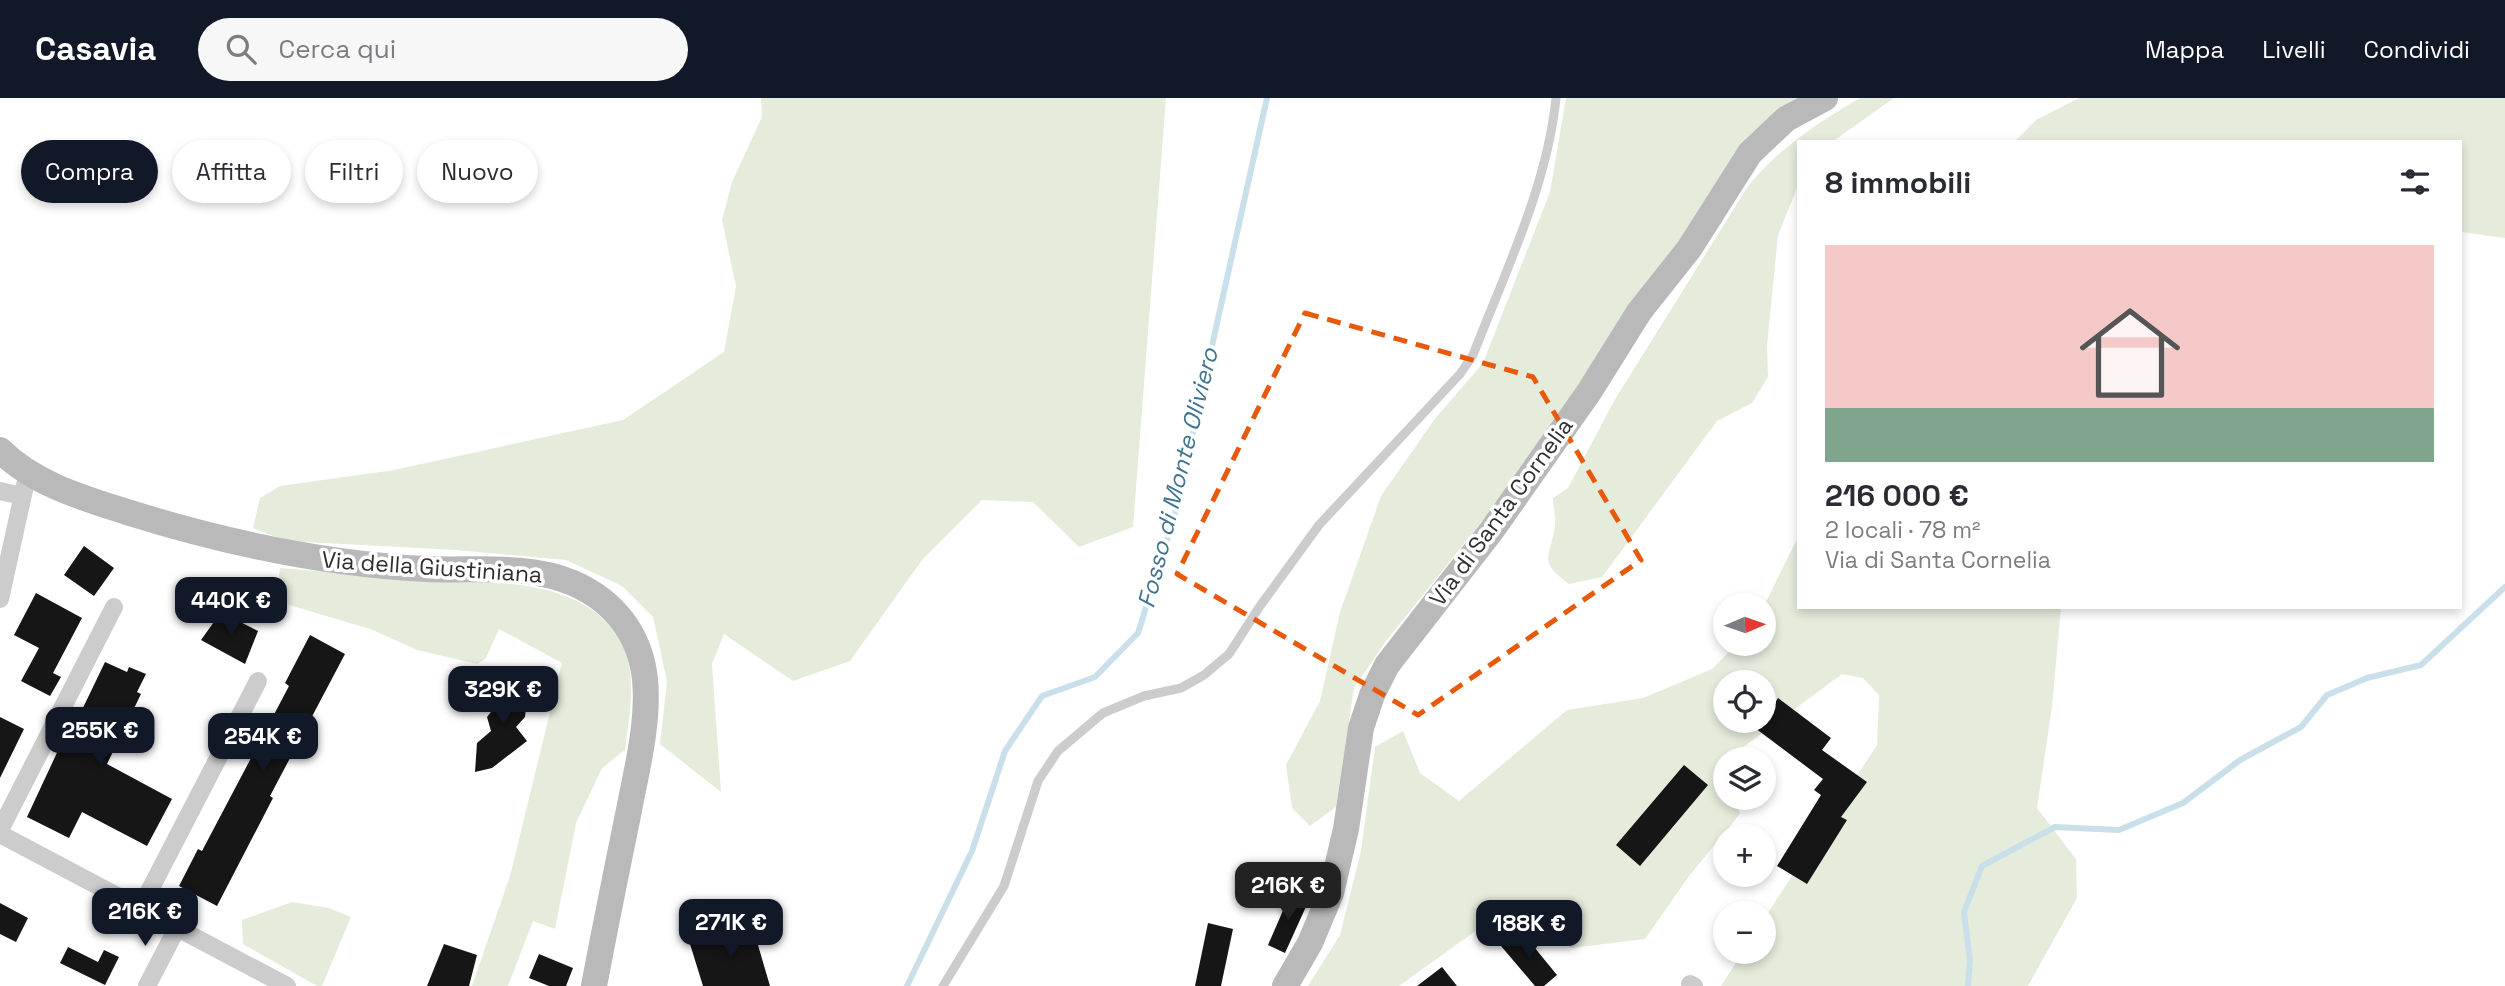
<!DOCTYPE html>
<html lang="it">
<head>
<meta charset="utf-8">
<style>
  body { margin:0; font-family:"Space Grotesk",sans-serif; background:#f7f7f7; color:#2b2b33; height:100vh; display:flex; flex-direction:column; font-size:26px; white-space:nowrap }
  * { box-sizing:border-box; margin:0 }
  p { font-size:23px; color:#7c7c81 }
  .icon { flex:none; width:38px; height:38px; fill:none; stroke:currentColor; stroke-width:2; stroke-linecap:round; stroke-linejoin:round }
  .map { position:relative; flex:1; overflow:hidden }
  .drawer { position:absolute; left:1797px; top:42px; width:665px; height:469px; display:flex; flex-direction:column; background:#fff; border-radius:0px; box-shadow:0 4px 10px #0003 }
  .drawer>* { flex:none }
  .top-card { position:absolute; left:21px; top:42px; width:665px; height:63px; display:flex; gap:14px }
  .needle { width:46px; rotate:88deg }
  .buttons { position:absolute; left:1713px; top:495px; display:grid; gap:14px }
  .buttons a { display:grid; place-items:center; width:63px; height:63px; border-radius:50%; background:#fff; box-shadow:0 4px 10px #0003; font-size:35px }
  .price { position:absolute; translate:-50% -60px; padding:0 16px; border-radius:14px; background:#111827; color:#fff; font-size:23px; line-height:46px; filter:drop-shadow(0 2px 4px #0008) }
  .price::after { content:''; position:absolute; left:50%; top:42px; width:21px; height:16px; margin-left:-10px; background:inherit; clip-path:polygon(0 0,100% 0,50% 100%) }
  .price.active { background:#222; color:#fff }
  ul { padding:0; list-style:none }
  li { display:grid; align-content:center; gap:14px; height:371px; padding:0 28px }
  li+li { border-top:2px solid #e1e1e2 }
  li span { display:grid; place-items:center; height:217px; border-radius:0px; color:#555 }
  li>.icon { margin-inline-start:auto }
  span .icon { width:126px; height:126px; fill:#fffc; stroke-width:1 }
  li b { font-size:30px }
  h2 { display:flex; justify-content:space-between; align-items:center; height:84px; padding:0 28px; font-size:30px }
  .chip { padding:0 24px; border-radius:32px; background:#fff; box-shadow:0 4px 10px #0003; font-size:24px; line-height:63px }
  .chip.active { background:#111827; color:#fff }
  header { display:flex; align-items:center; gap:42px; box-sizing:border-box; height:98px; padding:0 35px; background:#111827; color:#fff }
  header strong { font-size:33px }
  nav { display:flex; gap:38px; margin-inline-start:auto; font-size:24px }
  .search { width:490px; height:63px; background:#f7f7f7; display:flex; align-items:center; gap:18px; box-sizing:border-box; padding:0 24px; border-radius:38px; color:#7c7c81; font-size:26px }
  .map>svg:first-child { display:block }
  .green { fill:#e5ecdc; fill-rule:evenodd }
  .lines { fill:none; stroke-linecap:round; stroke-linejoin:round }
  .stream { stroke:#c9e0eb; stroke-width:6 }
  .building { fill:#161616 }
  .lane { stroke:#ccc; stroke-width:9 }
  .street { stroke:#ccc; stroke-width:18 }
  .secondary { stroke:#b9b9b9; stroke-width:26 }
  .marked { fill:none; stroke:#e8590c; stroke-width:5; stroke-dasharray:14 9; stroke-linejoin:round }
  .labels { text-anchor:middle; stroke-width:7; stroke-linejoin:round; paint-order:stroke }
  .street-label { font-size:23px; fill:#2f2f2f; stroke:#fff }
  .water-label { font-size:24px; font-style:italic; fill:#3d7490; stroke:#fff }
</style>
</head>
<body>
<header>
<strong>Casavia</strong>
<div class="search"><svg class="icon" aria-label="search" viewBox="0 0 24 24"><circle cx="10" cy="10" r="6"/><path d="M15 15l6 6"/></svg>Cerca qui</div>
<nav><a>Mappa</a><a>Livelli</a><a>Condividi</a></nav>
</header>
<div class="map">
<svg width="2505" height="888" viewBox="0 0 2505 888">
  <rect width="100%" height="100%" fill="#fff"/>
  <path class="green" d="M761 0H1166L1133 429 1079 449 1033 404 982 402 922 462 850 563 793 583 724 536 712 566 721 694 660 646 667 583 653 519 622 488 566 462 456 452 286 443 253 430 260 400 280 388 394 372 623 322 724 254 736 188 722 122 732 84 762 19Z
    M1566 0H1801L1678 145 1490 413 1386 543 1354 590 1336 709 1310 728 1292 710 1286 667 1320 603 1340 514 1381 398 1434 322 1483 265 1550 94Z
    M1860 0H1894L1832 44H1799V85L1778 137 1767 248 1768 279 1752 305 1717 323 1602 479 1569 486C1536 462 1551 459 1555 428 1556 419 1553 409 1553 400L1568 390 1614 303 1748 88C1780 50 1817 25 1860 0Z
    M2079 0H2505V140L2461 134 2460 44H2014L2036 22Z
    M1799 437V509H2061L2052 609 2037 710 2076 761 2077 800 2028 888H1721L1743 854H1764V821L1877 647 1879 597 1863 580 1842 576 1726 662V700H1736L1740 716 1689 778 1645 841 1572 850 1499 816 1399 888H1308L1340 837 1361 753 1375 649 1403 633 1420 675 1459 703 1567 612 1643 600 1712 571 1737 546H1764V508ZM1726 584H1764V623H1726Z
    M280 470C322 473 365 477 408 480 475 485 585 474 622 546 638 578 629 619 625 652L602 670 576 725 555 831 533 823 508 888H472L510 778 562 565 499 531 486 560 477 566 417 552 373 532 276 503Z
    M292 804 329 810 351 819 322 888H317L243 846 242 822Z"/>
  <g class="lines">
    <path class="stream" d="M907 888 972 753 1005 653 1042 598 1095 579 1138 535 1174 419 1267 0
      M1968 888 1970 863 1964 814 1982 768 2055 729 2119 732 2183 705 2240 662 2301 629 2327 597 2367 580 2421 567 2505 489"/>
  </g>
  <path class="building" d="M84 448 114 470 94 498 64 477Z
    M36 495 82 520 53 575 61 579 50 598 21 583 39 550 14 537Z
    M221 514 258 533 245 566 201 542Z
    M310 537 345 556 270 698 273 700 217 808 179 788 198 751 202 753 289 588 285 585Z
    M105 564 127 574 129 569 146 576 137 594 141 596 107 666 172 701 147 748 82 714 69 740 27 719 76 614 80 616Z
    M510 580 528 594 525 619 516 629 527 643 492 670 475 674 477 645 491 633 487 619 498 605 491 597Z
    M1778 600 1831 640 1822 652 1867 684 1841 719 1847 722 1807 786 1777 768 1821 697 1814 692 1823 681 1755 630 1764 623Z
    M0 619 24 631 0 680Z
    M1684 667 1708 687 1640 768 1616 747Z
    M1291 794 1309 802 1285 855 1268 847Z
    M0 805 28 820 16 844 0 836Z
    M750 820 770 888H703L690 846 736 832 734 825Z
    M1208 825 1233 831 1221 888H1195Z
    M1520 832 1557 877 1544 888H1535L1501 848Z
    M444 846 477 857 469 888H427Z
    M68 849 98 864 104 852 119 859 105 887 60 865Z
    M539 856 573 870 566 888H549L529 880Z
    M1442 869 1457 888H1417Z"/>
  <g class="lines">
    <path class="lane" d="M943 888 1004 788 1038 683 1058 653 1103 615 1144 598 1181 590 1204 577 1229 556 1260 508 1319 427 1460 276 1473 257C1505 174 1547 89 1556 0"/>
    <path class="street" d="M0 393 22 398
      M0 501 28 374
      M0 732 114 509
      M0 736 287 888
      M140 811 258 583
      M1690 886 1694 888
      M147 888 177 830"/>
    <path class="secondary" d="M0 352C34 386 83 400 127 414 226 445 323 466 427 471 475 473 528 466 573 485 614 503 640 536 645 581 649 625 637 670 629 712 617 771 605 829 594 888
      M1285 888 1310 845 1331 795 1346 731 1361 630 1372 597 1387 567 1492 432 1589 294 1639 214 1689 151 1750 55 1786 21 1825 0"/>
  </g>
  <path class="marked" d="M1305 215 1533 279 1641 462 1418 617 1177 476Z"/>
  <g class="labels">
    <g class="street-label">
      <text transform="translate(1501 414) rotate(-54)" y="8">Via di Santa Cornelia</text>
      <text transform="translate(432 469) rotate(4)" y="8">Via della Giustiniana</text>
    </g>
    <g class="water-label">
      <text transform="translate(1178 380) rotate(-76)" y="8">Fosso di Monte Oliviero</text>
    </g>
  </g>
</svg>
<div class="buttons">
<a><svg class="needle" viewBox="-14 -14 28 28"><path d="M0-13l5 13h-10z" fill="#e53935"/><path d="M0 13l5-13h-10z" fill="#7c7c81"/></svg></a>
<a><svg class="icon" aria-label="locate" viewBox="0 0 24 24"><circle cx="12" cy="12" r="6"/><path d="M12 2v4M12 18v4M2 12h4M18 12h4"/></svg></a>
<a><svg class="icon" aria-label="layers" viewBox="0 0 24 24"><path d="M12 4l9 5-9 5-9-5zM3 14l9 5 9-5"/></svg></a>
<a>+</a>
<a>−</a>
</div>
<b class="price" style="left:231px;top:539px">440K €</b>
<b class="price" style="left:503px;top:628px">329K €</b>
<b class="price" style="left:100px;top:669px">255K €</b>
<b class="price" style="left:263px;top:675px">254K €</b>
<b class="price active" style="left:1288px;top:824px">216K €</b>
<b class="price" style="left:145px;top:850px">216K €</b>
<b class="price" style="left:731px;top:861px">271K €</b>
<b class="price" style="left:1529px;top:862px">188K €</b>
<div class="top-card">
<a class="chip active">Compra</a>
<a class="chip">Affitta</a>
<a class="chip">Filtri</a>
<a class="chip">Nuovo</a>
</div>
<section class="drawer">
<h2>8 immobili<svg class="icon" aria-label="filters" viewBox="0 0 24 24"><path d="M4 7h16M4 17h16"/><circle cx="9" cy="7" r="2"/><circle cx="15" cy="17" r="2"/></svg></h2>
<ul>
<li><span style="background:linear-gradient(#f6c9c9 75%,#7fa58c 0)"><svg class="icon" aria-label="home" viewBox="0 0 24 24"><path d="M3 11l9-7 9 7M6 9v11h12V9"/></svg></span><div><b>216 000 €</b><p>2 locali · 78 m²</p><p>Via di Santa Cornelia</p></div></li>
</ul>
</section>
</div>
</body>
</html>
